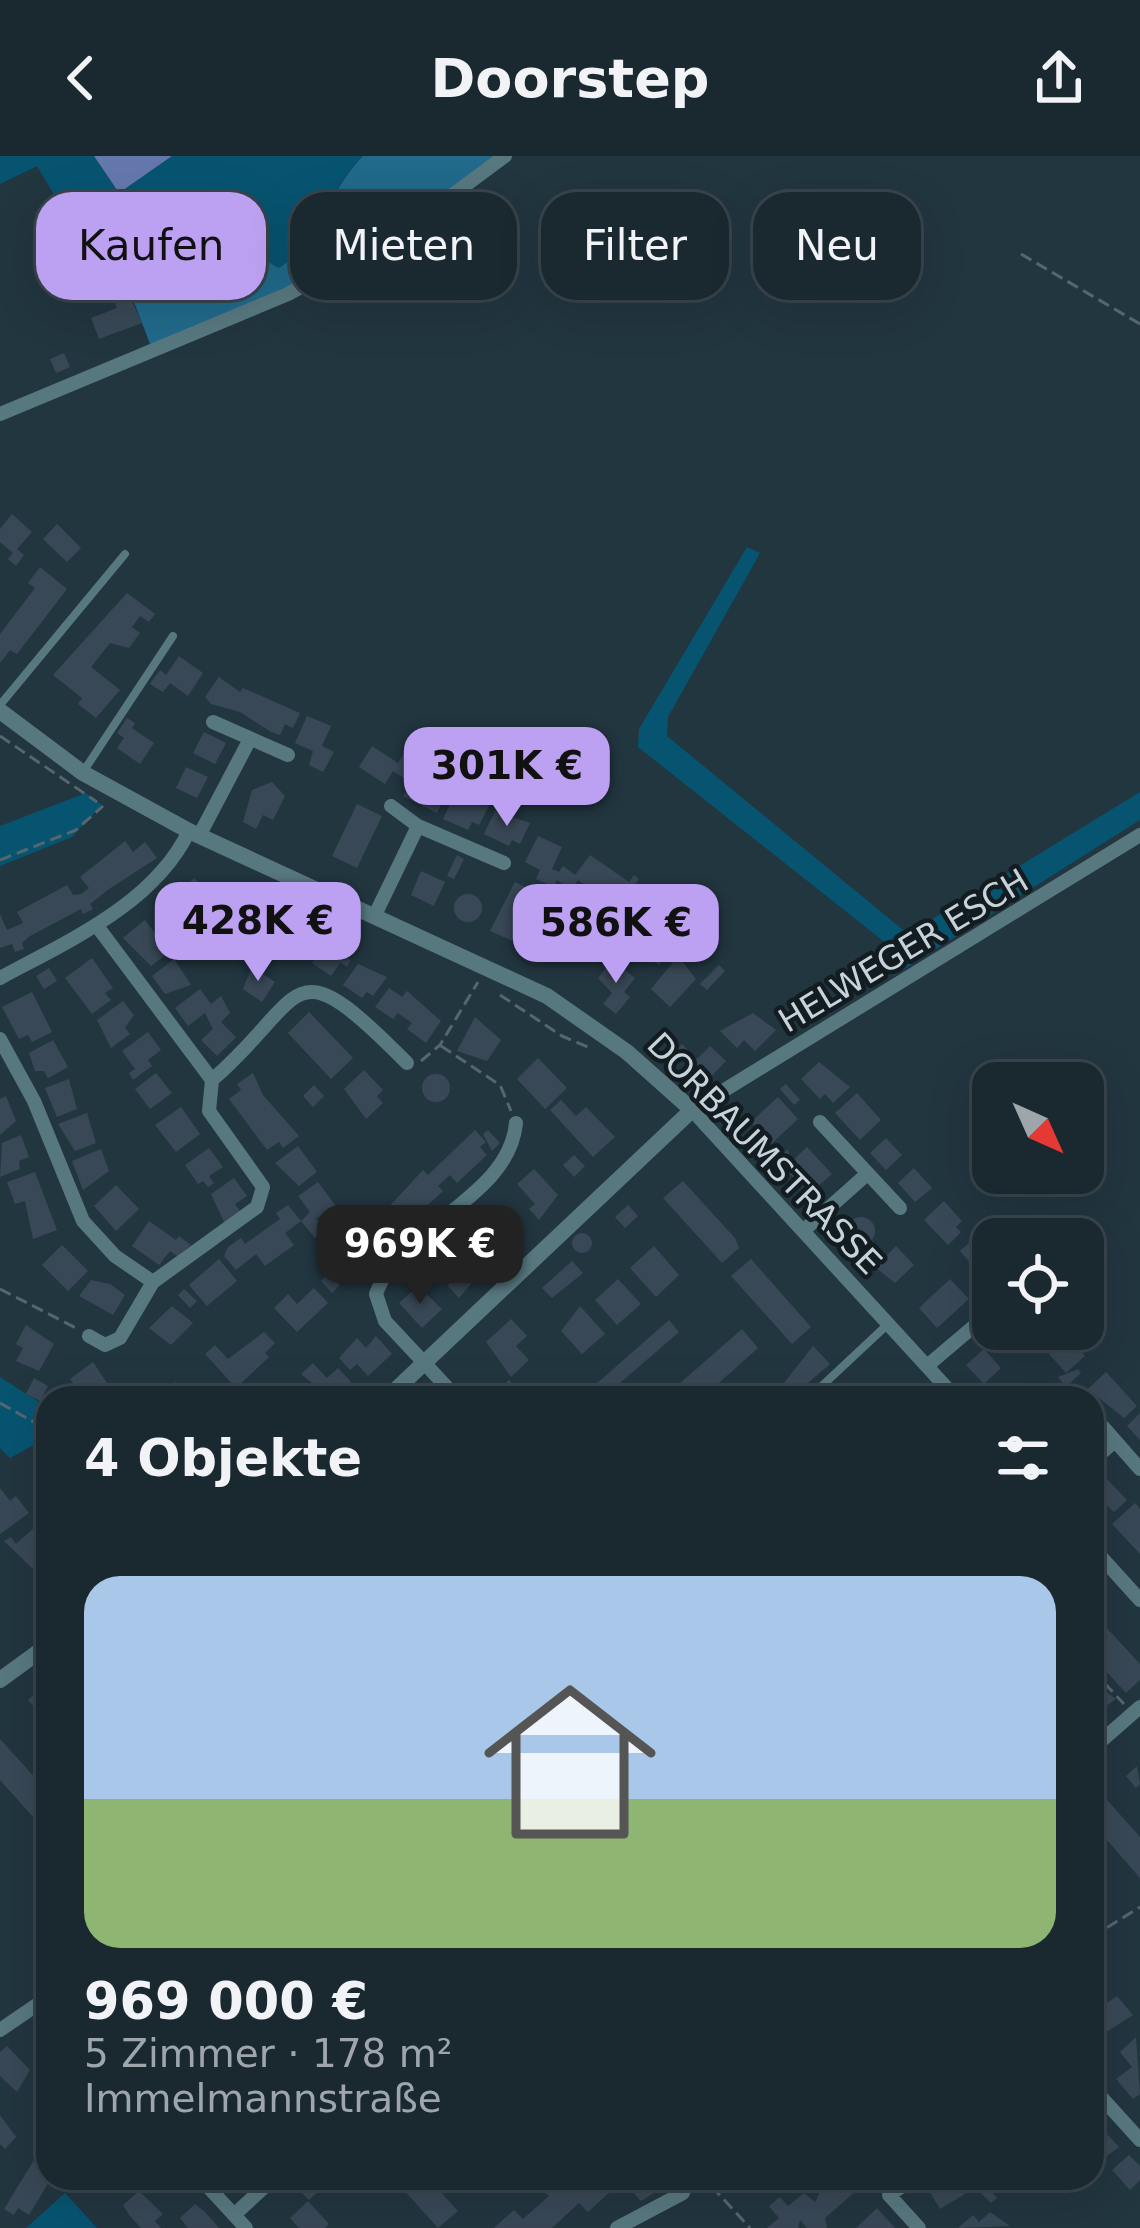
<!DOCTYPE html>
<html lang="de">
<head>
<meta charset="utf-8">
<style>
  body { margin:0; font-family:"DejaVu Sans",sans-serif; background:#27343c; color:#f1f3f6; height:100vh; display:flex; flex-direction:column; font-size:45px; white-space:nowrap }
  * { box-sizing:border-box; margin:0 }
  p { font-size:39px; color:#9fa6ab }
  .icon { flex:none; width:66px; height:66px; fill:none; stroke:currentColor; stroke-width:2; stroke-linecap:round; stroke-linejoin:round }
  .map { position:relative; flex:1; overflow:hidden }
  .drawer { position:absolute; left:36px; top:1230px; width:1068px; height:804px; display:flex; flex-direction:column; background:#1a2830; border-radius:36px; box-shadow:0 12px 48px #0002,0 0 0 3px #38444c }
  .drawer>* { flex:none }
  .guide { position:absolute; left:36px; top:36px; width:1068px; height:108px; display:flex; gap:24px }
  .needle { width:78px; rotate:135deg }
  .buttons { position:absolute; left:972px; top:906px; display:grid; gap:24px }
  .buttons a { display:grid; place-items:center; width:132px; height:132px; border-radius:24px; background:#1a2830; box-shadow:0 12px 48px #0002,0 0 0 3px #38444c; font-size:60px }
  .price { position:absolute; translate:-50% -102px; padding:0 27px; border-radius:24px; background:#bca0f2; color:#111; font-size:39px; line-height:78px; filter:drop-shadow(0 3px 6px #0008) }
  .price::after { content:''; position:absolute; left:50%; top:72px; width:36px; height:27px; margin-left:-18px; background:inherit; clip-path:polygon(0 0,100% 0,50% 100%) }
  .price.current { background:#222; color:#fff }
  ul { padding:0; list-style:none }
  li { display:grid; align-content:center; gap:24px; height:636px; padding:0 48px }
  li+li { border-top:3px solid #38444c }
  li span { display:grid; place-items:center; height:372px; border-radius:36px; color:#555 }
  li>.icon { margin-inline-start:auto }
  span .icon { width:216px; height:216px; fill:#fffc; stroke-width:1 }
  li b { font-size:51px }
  h2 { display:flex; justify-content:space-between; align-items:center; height:144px; padding:0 48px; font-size:51px }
  .chip { padding:0 42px; border-radius:36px; background:#1a2830; box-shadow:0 12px 48px #0002,0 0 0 3px #38444c; font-size:42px; line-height:108px }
  .chip.current { background:#bca0f2; color:#111 }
  header { display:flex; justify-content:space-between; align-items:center; height:156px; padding:0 48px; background:#1a2830; font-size:54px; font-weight:600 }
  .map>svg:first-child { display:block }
  .green { fill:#075471 }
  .forest { fill:#216a8b }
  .water { fill:#6578ae }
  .building { fill:#394857 }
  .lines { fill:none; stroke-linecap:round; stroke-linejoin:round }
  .path { stroke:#55666f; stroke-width:3; stroke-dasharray:12 6; stroke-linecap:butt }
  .service { stroke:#587880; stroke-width:8 }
  .minor { stroke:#587880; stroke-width:14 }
  .tertiary { stroke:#587880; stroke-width:16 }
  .labels { text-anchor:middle; stroke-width:9; stroke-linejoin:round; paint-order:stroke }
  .street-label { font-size:33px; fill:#c7d3da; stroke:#131c21 }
</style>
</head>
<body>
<header><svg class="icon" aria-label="back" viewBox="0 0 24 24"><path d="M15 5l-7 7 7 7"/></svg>Doorstep<svg class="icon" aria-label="share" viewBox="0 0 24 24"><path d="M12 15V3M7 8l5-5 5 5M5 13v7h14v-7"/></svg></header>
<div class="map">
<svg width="1140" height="2072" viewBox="0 0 1140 2072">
  <rect width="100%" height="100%" fill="#223640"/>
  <path class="green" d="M0 0H94L119 37 172 0H363C322 40 330 79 279 113L251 97 131 147 125 130 111 135 37 10 0 28Z
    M747 391 760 397 668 561 667 580 908 778 1140 636V664L893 820 906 803 638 591 639 573Z
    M86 637 102 649 72 681 0 710V670Z
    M0 1221 48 1252V1305L34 1289 10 1302 0 1292Z
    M65 2037 97 2072H26Z"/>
  <path class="forest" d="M363 0H505L400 78 287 138 152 193 134 146 251 97 279 112C327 81 324 39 363 0Z"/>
  <path class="water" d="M94 0H172L119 37Z"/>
  <path class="building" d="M125 129 142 167 99 183 91 162 117 152 111 135Z
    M64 197 70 211 56 217 50 203Z
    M12 358 32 376 17 393 24 399 16 410 8 403 13 397 0 386V373Z
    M57 368 81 392 67 406 43 383Z
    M40 411 67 433 17 498 10 494 0 507V478L35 432 28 427Z
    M127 437 155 458 149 466 140 460 132 471 140 477 129 492 110 487 91 511 120 534 96 562 78 548 82 542 53 519Z
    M179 500 203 517 188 540 170 527 163 536 150 528 160 514 166 519Z
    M219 521 240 536 243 532 300 557 293 572 285 568 280 579 271 576 240 556 211 548 205 541Z
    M307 560 331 570 322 590 334 596 323 616 309 609 313 595 295 587Z
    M127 562 135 567 132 572 154 587 140 608 117 592 124 582 117 577Z
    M204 576 226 587 215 608 193 597Z
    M372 590 398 607 405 596 417 604 405 623 393 615 385 628 359 611Z
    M186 611 208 621 197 642 176 632Z
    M420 614 447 636 437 657 403 640Z
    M272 626 285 640 273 664 263 659 256 673 243 666 252 634Z
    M455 638 489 650 479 669 472 666 468 674 443 663Z
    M357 648 382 660 357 712 332 700Z
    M495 655 530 667 520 688 512 684 509 690 484 678Z
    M538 680 562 691 552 713 559 716 563 710 575 719 590 699 629 726 634 719 639 723 626 741 618 735 610 746 578 724 571 734 557 724 554 731 536 723 540 714 525 706Z
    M125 685 133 696 145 686 157 702 109 733 90 748 93 753 83 758 81 753 30 780 22 787 24 793 15 796 12 788 0 792V758L7 774 23 767 17 756 67 729 73 739 81 738 89 732 80 721Z
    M457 699 464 703 454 723 447 720Z
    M421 715 445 726 434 750 411 739Z
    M194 722 217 746 193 769 170 745Z
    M515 726 538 737 513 785 490 775Z
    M646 733 664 746 657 755 671 765 658 784 625 761Z
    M454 752a14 14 0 1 1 28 0a14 14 0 1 1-28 0Z
    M557 772a15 15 0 1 1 30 0a15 15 0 1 1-30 0Z
    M284 762 307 778 283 802 265 789Z
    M145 764 169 796 151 810 123 782Z
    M536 768 552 779 543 793 528 783Z
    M650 783 668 796 659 809 641 796Z
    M325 786 351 804 347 811 340 807 331 820 312 807Z
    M678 800 696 823 670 851 651 833Z
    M92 802 113 832 105 837 111 844 92 858 65 822Z
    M174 803 191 829 165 838 152 820Z
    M612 804 635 822 624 836 630 841 616 858 603 848 612 837 598 822Z
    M358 808 387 821 373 840 367 836 362 842 343 829Z
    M719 809 725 815 707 834 700 828Z
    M252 810 275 826 262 846 243 833Z
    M49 812 57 825 44 833 36 820Z
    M389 832 402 841 407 835 441 865 426 887 407 873 412 867 398 857 393 863 375 851Z
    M200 833 211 848 221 840 230 857 221 866 236 881 217 900 201 884 213 873 205 857 188 870 175 852Z
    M32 836 52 876 32 886 28 879 19 883 2 851Z
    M123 845 134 859 125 872 130 878 111 892 97 864Z
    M309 856 353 902 331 923 288 877Z
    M753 857 776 874 755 895 744 884 737 892 720 875Z
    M475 861 501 884 487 905 457 895Z
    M148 876 161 894 148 904 152 910 133 924 129 917 135 913 122 895Z
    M53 884 68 911 48 922 44 915H35L29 897Z
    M682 888 697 903 710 890 726 905 706 926 674 896Z
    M538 902 567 932 545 953 517 923Z
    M819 906 850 931 833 947 825 938 820 943 801 923Z
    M364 914 383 934 377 940 383 947 366 963 344 933Z
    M156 917 172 937 150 953 135 933Z
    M253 917 263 939 299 980 283 992 279 986 267 994 229 943 241 934 237 928Z
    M422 932a14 14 0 1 1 28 0a14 14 0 1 1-28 0Z
    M69 923 77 953 57 961 45 932Z
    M786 928 800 944 794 949 780 933Z
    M314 929 324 940 313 951 303 940Z
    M857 937 881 964 860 984 835 957Z
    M6 940 16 965 0 979V943Z
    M778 941 798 963 771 988 751 966Z
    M561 944 576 960 586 951 615 981 593 1001 550 954Z
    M181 951 200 978 176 996 155 969Z
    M87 957 96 987 75 995 58 968Z
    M475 974 486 986 480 991 487 999 457 1027 450 1019 438 1030 443 1035 413 1063 406 1055 395 1066 401 1072 372 1099 366 1094 361 1099 350 1088 356 1082 351 1078 381 1050 385 1055 423 1014 428 1019Z
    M488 974 500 987 492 995 483 978Z
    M21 979 29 1001 19 1005 20 1013 0 1021 2 987Z
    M886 982 902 999 886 1014 870 997Z
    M298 990 317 1016 299 1030 275 1007Z
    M807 991 832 1018 810 1037 769 999 774 994 780 1001 788 993 791 1006Z
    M209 992 223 1011 209 1020 214 1027 208 1031 203 1025 198 1028 185 1009Z
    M101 993 109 1015 83 1034 72 1005Z
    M574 999 585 1010 574 1021 563 1009Z
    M914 1012 932 1032 915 1046 898 1027Z
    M534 1013 558 1039 539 1064 529 1053 535 1048 517 1028Z
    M35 1016 57 1074 33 1083 25 1045 15 1048 7 1026Z
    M234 1022 247 1040 235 1048 240 1055 224 1066 211 1038Z
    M683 1025 735 1082 739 1092 722 1107 663 1042Z
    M318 1026 335 1049 316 1063 325 1072 315 1082 301 1065 285 1077 294 1089 265 1110 256 1098 236 1114 224 1100 228 1091 241 1082 245 1088 280 1063 276 1057 288 1049 301 1065 310 1056 298 1040Z
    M116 1029 139 1053 116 1075 94 1050Z
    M944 1045 962 1065 956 1071 961 1076 948 1089 924 1064Z
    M628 1049 638 1060 625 1072 615 1061Z
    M506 1050 514 1059 510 1063 523 1073 504 1099 486 1068Z
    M847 1075a14 14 0 1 1 28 0a14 14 0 1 1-28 0Z
    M149 1065 176 1084 179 1080 191 1089 177 1100 170 1095 159 1109 132 1090Z
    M572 1087a10 10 0 1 1 20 0a10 10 0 1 1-20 0Z
    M978 1079 992 1091 993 1117 986 1110 979 1117 960 1095Z
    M470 1082 488 1108 459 1142 447 1129 463 1117 449 1102Z
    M62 1089 88 1115 68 1135 42 1109Z
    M654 1090 679 1119 656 1141 630 1112Z
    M896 1090 914 1109 895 1127 865 1103 875 1094 883 1103Z
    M219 1103 237 1125 207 1150 189 1129Z
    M751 1103 811 1171 792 1188 731 1120Z
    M572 1105 583 1117 552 1142 542 1132Z
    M329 1117 340 1129 332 1137 321 1125Z
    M618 1123 641 1148 617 1169 595 1144Z
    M950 1123 969 1143 937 1172 919 1152Z
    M91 1124 110 1128 125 1139 113 1159 79 1140Z
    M418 1130 442 1153 422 1172 399 1147Z
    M314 1132 328 1147 297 1176 274 1152 288 1138 297 1148Z
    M184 1133 197 1145 190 1152 178 1139Z
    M172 1150 193 1167 171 1189 149 1172Z
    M580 1150 605 1178 582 1198 561 1175Z
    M511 1163 527 1180 516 1190 529 1204 511 1221 486 1186Z
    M669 1164 679 1176 605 1240 595 1229Z
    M26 1169 54 1188 39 1215 16 1205 23 1192 16 1188Z
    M742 1173 758 1192 702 1242H663Z
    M264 1176 275 1187 265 1197 269 1201 236 1232 205 1198 215 1189 228 1203Z
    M376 1180 392 1198 368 1220 357 1208 350 1214 339 1202 357 1182 366 1192Z
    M1068 1181 1085 1200 1066 1217 1049 1198Z
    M813 1190 830 1208 795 1238 784 1227Z
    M984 1193 1001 1212 984 1228 966 1209Z
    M93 1206 111 1233V1242H84L70 1223Z
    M313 1207 327 1222 338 1212 351 1226 333 1242H309L319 1233 301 1218Z
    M1078 1213 1081 1217 1066 1231 1058 1221Z
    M1106 1216 1137 1250 1124 1262 1088 1233Z
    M34 1222 48 1230 40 1245 26 1238Z
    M509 1224 522 1238 490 1242Z
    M175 1226 180 1230 189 1242H166L162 1238Z
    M1017 1229 1028 1242H1003Z
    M1140 1257V1284L1127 1270Z
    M1104 1320 1127 1344 1114 1356 1107 1349 1100 1355 1092 1346V1331Z
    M0 1332 10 1345 16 1340 29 1357 0 1378Z
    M1135 1347 1140 1353V1398L1112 1368Z
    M37 1369 44 1379 48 1377V1402L33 1413 4 1385 11 1381 16 1388Z
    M40 1420 48 1422V1446L33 1425Z
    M1104 1469 1140 1508V1524L1126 1537 1092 1500V1480Z
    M1092 1525 1116 1543 1092 1560Z
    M48 1527V1566L28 1544Z
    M0 1583 48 1636V1647L33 1661 0 1624Z
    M1137 1610 1140 1628 1136 1632 1126 1620Z
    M1107 1644 1140 1681V1722L1092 1667V1657Z
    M48 1684V1710L35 1695Z
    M1092 1731 1104 1749 1092 1760Z
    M1117 1840 1133 1859 1092 1885V1858Z
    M1136 1881 1140 1938 1133 1943 1116 1923 1132 1911 1120 1896Z
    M7 1890 30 1914 17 1936 0 1920V1896Z
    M0 1959 16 1981 5 1993 0 1988Z
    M1108 1979 1119 1991 1092 2011V1994Z
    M1129 1999 1140 2010V2024L1130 2034 1112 2014Z
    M34 2004 45 2011 40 2020 49 2026 29 2059 18 2052 14 2059 4 2053Z
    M311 2022H333L309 2044 298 2033Z
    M393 2022H428L458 2055 438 2072Z
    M587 2022H605L614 2032 588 2056 579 2047 552 2072H494L514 2054 523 2063 549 2040 544 2035 557 2023 570 2037Z
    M620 2022H640L654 2037 641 2045Z
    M815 2022H861L865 2027 825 2062 827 2072H807L800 2064 798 2072H767L779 2062 769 2050 780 2041 788 2050 804 2037 815 2046 820 2036 811 2025Z
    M947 2022H954L965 2038 940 2053 928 2033Z
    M987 2031 997 2042 991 2047 981 2037Z
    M139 2035 163 2058 155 2065 161 2072H141L129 2059 123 2049Z
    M308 2045 329 2068 325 2072H299L290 2062Z
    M195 2048 205 2056 219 2072H188L180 2062Z
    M877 2052 895 2072H856Z
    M990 2056 1010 2070 958 2072 973 2059 979 2066Z"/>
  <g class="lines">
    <path class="path" d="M1021 98 1140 168
      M0 580 97 646
      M0 704 76 674 103 650
      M500 839 562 880 590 892
      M441 890 500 929 511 955
      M421 905 440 889 478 826
      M0 1133 78 1173
      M0 1247 48 1274
      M1092 1514 1124 1548
      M1092 1781 1140 1751
      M698 2029 706 2024 750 2072"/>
    <path class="service" d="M0 549 125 398
      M83 616 173 480
      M809 1242 887 1169"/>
    <path class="minor" d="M0 258 288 138 400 78 505 0
      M213 566 288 599
      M391 650 418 670 504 707
      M199 680 249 585
      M375 759 418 670
      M97 770 212 924 209 955 263 1031 257 1051 153 1126
      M0 822C68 785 154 748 189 675
      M0 883 34 945 83 1065 115 1100 153 1126 120 1182 105 1189 89 1180
      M212 924C309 840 286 785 407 907
      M820 966 900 1052
      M803 1075 867 1018
      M980 1128 993 1143
      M1022 1173 1027 1179
      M927 1210 993 1154
      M457 1242 385 1165 376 1138C400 1069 509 1043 516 967
      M956 1242 692 954 1140 679
      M1103 1271 1140 1313
      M1092 1305 1115 1285
      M1092 1391 1140 1444
      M1092 1593 1140 1551
      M0 1874 41 1846 48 1854
      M1092 1931 1140 1984
      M200 2022 246 2072
      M915 2022 889 2039 919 2072
      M234 2059 274 2022
      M617 2072 683 2037"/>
    <path class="tertiary" d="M0 555 83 617 189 675 547 840 627 896 692 954 387 1242
      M0 1524 48 1489"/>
  </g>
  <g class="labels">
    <g class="street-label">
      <text transform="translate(903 794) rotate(-31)" y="12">HELWEGER ESCH</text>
      <text transform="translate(765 997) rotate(46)" y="12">DORBAUMSTRASSE</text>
    </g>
  </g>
</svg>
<div class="buttons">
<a><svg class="needle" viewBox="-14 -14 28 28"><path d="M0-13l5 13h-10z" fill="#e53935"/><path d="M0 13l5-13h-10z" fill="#9fa6ab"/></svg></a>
<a><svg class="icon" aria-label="locate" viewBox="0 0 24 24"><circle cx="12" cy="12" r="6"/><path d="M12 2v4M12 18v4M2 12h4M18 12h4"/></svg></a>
</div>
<b class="price" style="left:507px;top:673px">301K €</b>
<b class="price" style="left:258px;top:828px">428K €</b>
<b class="price" style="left:616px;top:830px">586K €</b>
<b class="price current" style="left:420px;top:1151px">969K €</b>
<div class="guide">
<a class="chip current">Kaufen</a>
<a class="chip">Mieten</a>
<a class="chip">Filter</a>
<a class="chip">Neu</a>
</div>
<section class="drawer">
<h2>4 Objekte<svg class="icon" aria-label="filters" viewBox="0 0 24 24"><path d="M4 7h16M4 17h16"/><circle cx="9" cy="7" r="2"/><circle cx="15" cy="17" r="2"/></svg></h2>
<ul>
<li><span style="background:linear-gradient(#a9c7e8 60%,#8fb573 0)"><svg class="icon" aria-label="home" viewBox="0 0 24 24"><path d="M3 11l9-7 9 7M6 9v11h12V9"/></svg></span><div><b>969 000 €</b><p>5 Zimmer · 178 m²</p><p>Immelmannstraße</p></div></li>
</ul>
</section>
</div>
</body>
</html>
